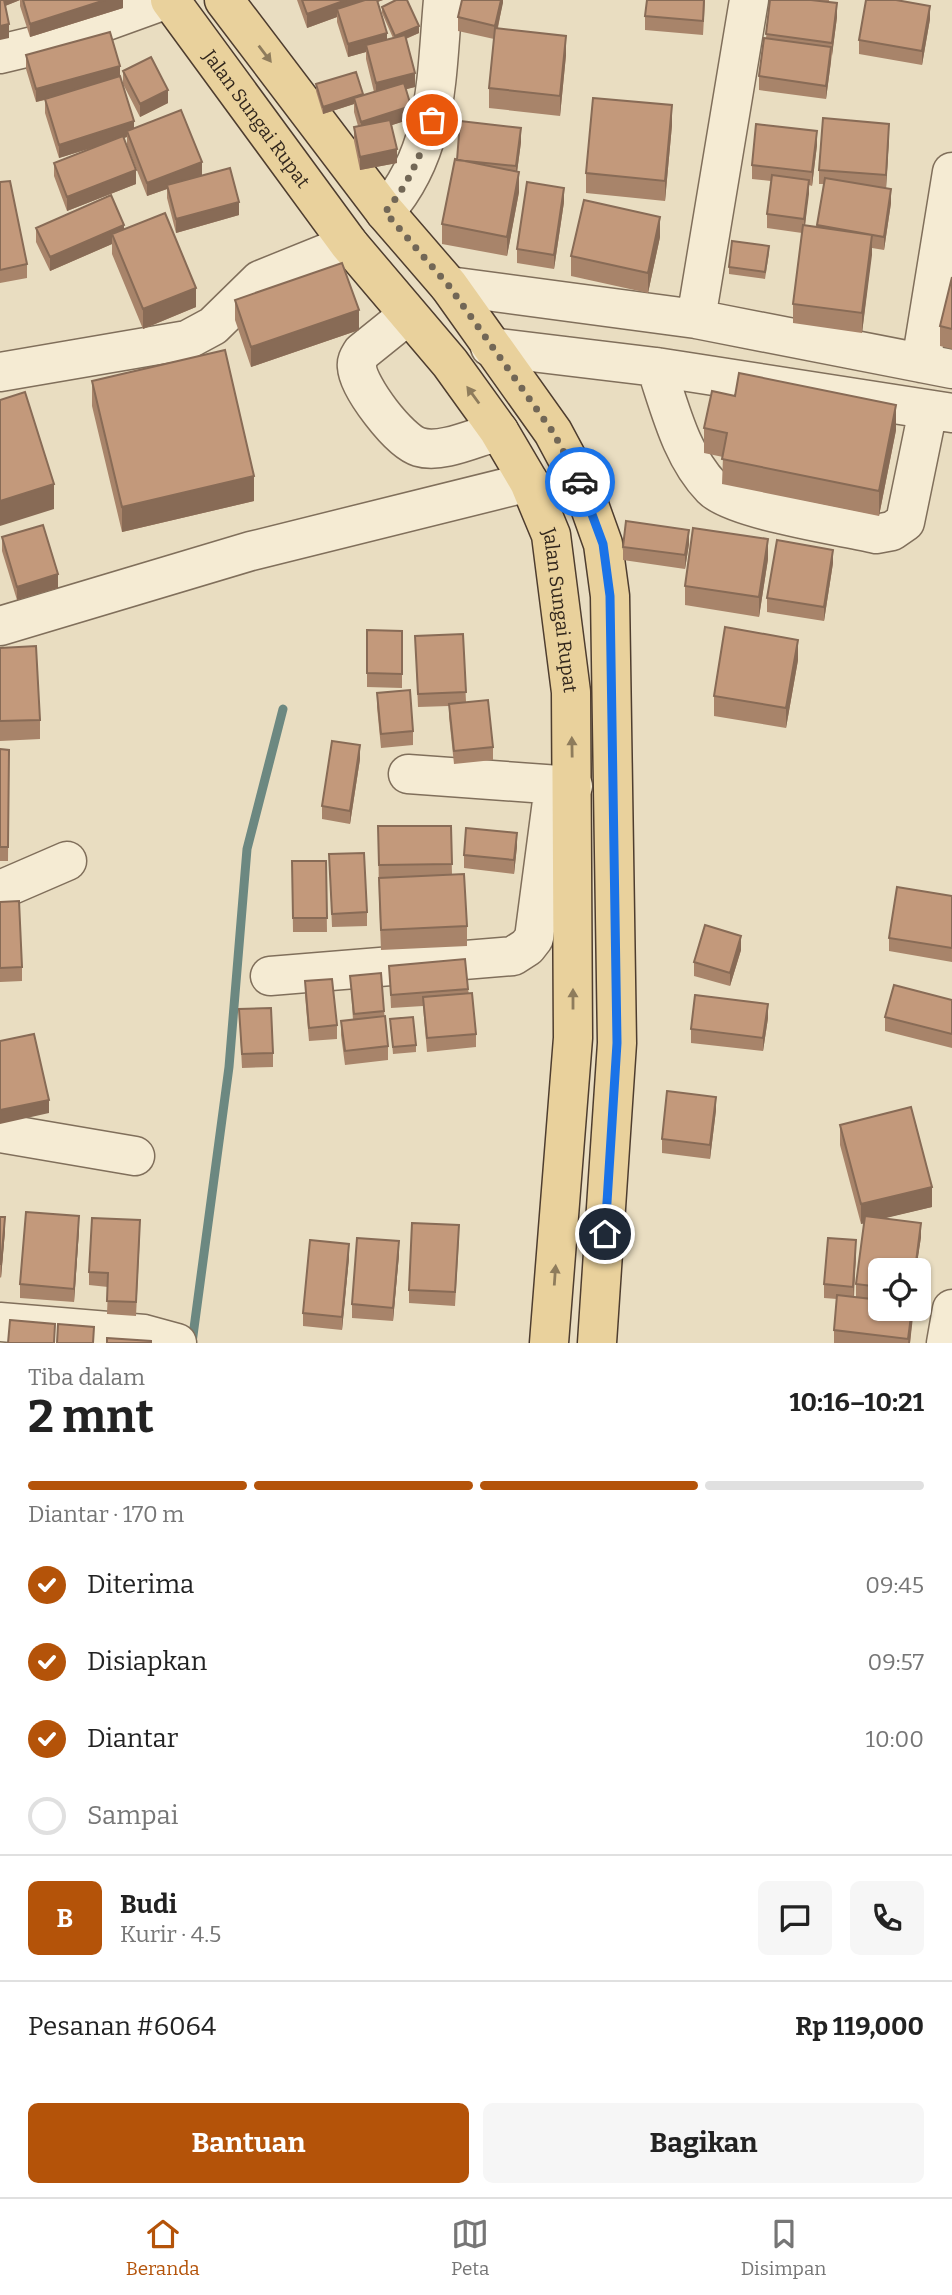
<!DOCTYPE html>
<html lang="id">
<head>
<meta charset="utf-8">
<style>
  :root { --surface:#fff; --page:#f6f6f6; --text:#222; --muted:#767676; --line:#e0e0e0; --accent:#b45309 }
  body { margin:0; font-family:Bitter,serif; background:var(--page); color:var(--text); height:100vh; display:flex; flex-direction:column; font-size:26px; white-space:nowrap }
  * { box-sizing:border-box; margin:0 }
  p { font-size:23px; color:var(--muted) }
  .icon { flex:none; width:38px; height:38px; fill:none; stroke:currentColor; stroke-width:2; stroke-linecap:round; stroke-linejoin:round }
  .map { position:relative; height:1343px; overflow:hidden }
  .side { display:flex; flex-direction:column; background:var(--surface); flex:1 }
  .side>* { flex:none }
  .fabs { position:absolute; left:868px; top:1258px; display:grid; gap:14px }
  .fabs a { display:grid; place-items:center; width:63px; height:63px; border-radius:10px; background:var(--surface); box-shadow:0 2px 5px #0004; font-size:35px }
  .pin { position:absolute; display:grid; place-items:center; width:60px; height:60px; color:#fff; margin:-30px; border:4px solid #fff; border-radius:50%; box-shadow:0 2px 7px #0007 }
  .courier { position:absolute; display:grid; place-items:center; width:70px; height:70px; margin:-35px; border:5px solid #1a73e8; border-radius:50%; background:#fff; color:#222; box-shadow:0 2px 9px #0007 }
  .headline em { font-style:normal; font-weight:700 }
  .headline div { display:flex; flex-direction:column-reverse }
  .headline { display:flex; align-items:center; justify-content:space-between; height:119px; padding:0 28px }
  h1 { font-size:46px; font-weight:700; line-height:52px }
  .bar { display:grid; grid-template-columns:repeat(4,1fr); gap:10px 7px; align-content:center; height:84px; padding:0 28px }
  .bar i { height:9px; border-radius:5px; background:var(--line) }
  .bar .selected { background:var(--accent) }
  .bar p { grid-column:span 4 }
  .line { display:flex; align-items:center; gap:18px; padding:0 28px; border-top:2px solid var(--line) }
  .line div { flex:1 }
  .round { display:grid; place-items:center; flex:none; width:74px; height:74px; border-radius:10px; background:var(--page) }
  ol { padding:0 28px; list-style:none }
  li { display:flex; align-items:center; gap:21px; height:77px }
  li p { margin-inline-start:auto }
  li .icon { padding:7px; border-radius:50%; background:var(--accent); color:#fff; stroke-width:4 }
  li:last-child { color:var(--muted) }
  li i { width:38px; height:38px; border:4px solid var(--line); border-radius:50% }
  .action { display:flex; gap:14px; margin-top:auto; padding:14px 28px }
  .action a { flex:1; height:80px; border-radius:10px; background:var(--accent); color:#fff; font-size:28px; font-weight:700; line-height:80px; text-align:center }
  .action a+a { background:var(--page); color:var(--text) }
  .tabs { display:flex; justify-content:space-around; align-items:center; height:98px; border-top:2px solid var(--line); background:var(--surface); font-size:19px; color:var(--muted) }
  .tabs a { display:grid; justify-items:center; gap:4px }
  .tabs .selected { color:var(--accent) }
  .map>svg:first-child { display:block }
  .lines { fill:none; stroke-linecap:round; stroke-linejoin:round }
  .stream { stroke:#6c8881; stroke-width:9 }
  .minor-casing { stroke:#806f5b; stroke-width:41 }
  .major-casing { stroke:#4e3d2f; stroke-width:41 }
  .minor { stroke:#f5ebd3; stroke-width:38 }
  .major { stroke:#e9d19c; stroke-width:38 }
  .wall { fill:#a8846a }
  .shaded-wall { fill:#886b56 }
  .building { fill:#c3997b; stroke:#886b56; stroke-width:2 }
  .oneway { fill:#8e7c5c }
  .done { stroke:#726756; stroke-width:7; stroke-dasharray:0 12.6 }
  .route { stroke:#1a73e8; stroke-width:9 }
  .labels { text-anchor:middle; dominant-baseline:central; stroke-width:5; stroke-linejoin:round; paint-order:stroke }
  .street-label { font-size:19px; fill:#32271d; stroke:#f1e8d0 }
</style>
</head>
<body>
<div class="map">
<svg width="952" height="1343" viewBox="0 0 952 1343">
  <rect width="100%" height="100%" fill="#e9ddc1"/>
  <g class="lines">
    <path class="stream" d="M192 1343 229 1067 247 849 283 709"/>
    <g class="minor-casing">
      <path id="minor" d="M0 54 46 43 165 0
        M385 212C439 150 436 78 443 0
        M449 286 696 319 952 369
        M408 315 362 352C359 357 356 361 357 367 358 387 399 441 419 447 442 454 476 437 499 431
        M696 319 749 0
        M490 347 656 367 952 413
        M921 363 952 172
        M656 367C670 408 681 456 712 488 733 510 842 526 876 534L892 531 905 522 928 410
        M0 372 187 340 213 326 260 280 349 244
        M0 626 251 551 529 482
        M408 774 573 786
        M0 890 67 861
        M270 976 513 956 527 947 534 938 554 786
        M0 1133 135 1156
        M0 1322 144 1334 177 1343
        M946 1343 952 1309"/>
    </g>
    <g class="major-casing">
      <g id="major">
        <path id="s1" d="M170 0 349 244 450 363 499 431 529 482 551 535 571 692 573 1038 549 1343"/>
        <path d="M224 0 385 212 449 286 553 432 583 488 603 544 610 596 617 1043 597 1343"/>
      </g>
    </g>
    <use href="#minor" class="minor"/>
    <use href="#major" class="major"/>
  </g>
  <path class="wall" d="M0 0H123V8L30 37 20 6V0L5 6 9 38Z
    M297 0H383L377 2 387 40 393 38 382 13V7L419 33 406 39 415 87 406 89 411 119 392 125 397 163 360 170 354 141V127L358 126 354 112V104L323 114 316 91V84L363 95 374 92 366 59V52L348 57 337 22V17L307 28Z
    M503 0 498 28 566 55 560 116 489 108V88L494 39 458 31V17Z
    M705 0 703 35 645 30V16Z
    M770 0H829V2L837 17 826 99 759 90V76L766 38Z
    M930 19 922 65 859 54V40Z
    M26 55 120 76 134 128 202 175 239 215 176 233 167 198V189L147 196 127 145V137L123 138 136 184 67 211 54 176V163L91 148 59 158 45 113V100L36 102 26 69Z
    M123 71 168 103 140 117 123 84Z
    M672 125 665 201 586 193V173Z
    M889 137 886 188 891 203 884 250 872 248 862 333 793 323V304L802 233 767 228V214L771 181 752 179V165L817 145 812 186 809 185 805 226 817 227 824 184H819V170Z
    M521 142 517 172 519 192 507 256 442 244V224L457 159Z
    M0 182 27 264V278L0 283Z
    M564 202 554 269 517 263V249Z
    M36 228 124 229 196 307 143 329 112 254V244L50 271 36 242Z
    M660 237 648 293 571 276V256Z
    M769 253 765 279 729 274V267Z
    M952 277V349L940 346V326Z
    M235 300 359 330 251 367 235 320Z
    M92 381 254 501 122 532 92 406Z
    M704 428 896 430 879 516 722 484 723 457 704 453Z
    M2 537 58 588 17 600 2 551Z
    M689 544 685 569 623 560V547Z
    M768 559 759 617 685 605V586Z
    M833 563 824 621 767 612V598Z
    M367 630 402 631V688L367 687Z
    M463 634 466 702 493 747V760L454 764 449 717V706L418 707 415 636Z
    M0 648 40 720V739L0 741Z
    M798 660 786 728 714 716V696Z
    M377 693 413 731V745L381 748 377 707Z
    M0 749 9 750 8 861H0Z
    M360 759 350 824 322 819V806Z
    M378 826H451L452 875 467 926V946L381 950 379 898Z
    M517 846 514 874 464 868V855Z
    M329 854 367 912V926L332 927Z
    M292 861H326L327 932H293Z
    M952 896V962L889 951V938Z
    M0 902 22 967V981L0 982Z
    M741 950 730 986 694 976V962Z
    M389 966 468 989 476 1034V1047L427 1052 423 1006 391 1008Z
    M350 976 384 1011 388 1046V1060L345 1065 341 1035V1021L353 1020Z
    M305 981 337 1025V1039L309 1041 305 995Z
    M952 1000V1048L885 1031V1017Z
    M239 1009 273 1053V1067L242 1068Z
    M768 1018 763 1051 691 1043V1029Z
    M390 1019 416 1045V1052L393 1054Z
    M716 1110 710 1159 662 1153V1139Z
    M840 1125 932 1207 884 1218 921 1237 916 1270H880V1309H913L910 1343H834V1330L837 1299 824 1298V1284L856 1254 854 1297H856V1284L864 1223 861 1224 840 1145Z
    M0 1217 5 1231 1 1278 0 1277Z
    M79 1230 74 1302 20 1298V1284Z
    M140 1234 136 1316 107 1314 108 1287 89 1285V1272Z
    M459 1239 455 1306 409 1303V1290Z
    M399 1255 393 1321 352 1318V1304Z
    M349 1258 342 1330 303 1326V1313Z"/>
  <path class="shaded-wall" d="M5 0H20L5 6Z
    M105 0H123V8L30 37V24Z
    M346 0H383L339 16 337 9V17L307 28V14Z
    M501 0H503V3L495 39V26Z
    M837 3V17L832 56V43Z
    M930 6V19L922 65V51Z
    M9 24V38L0 40V26Z
    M419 26V33L395 43V36Z
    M387 33V46L366 45V52L348 57V44Z
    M566 36V55L560 116V96Z
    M831 47V61L826 99V86Z
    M120 66V79L36 102V89Z
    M415 73V87L376 97V83Z
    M168 90V103L140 117V104Z
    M363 94V101L354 98V104L323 114V107Z
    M672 105V125L665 201V181Z
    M411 106V119L361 135V122Z
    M134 121V135L127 131V137L59 158V145Z
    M889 124V137L886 189V175Z
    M521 128V142L516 180V166Z
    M817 131V145L812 186V172Z
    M397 149V163L360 170V157Z
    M202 162V175L167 185V189L147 196V183Z
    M136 170V184L67 211V197Z
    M519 172V192L507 256V237Z
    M809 180V194L804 233V219Z
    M564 188V202L554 269V255Z
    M891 189V203L884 250V237Z
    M239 202V215L176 233V219Z
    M660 217V237L648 293V273Z
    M124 225V239L112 234V244L50 271V257Z
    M872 235V255L862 333V313Z
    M196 288V307L143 329V309Z
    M359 310V330L251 367V347Z
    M896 405V430L879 516V491Z
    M254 476V501L122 532V507Z
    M54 484V509L0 526V501Z
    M689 530V544L685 569V555Z
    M768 539V559L759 617V597Z
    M833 550V563L824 621V607Z
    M58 574V588L17 600V587Z
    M798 640V660L786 728V708Z
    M360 745V759L350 824V811Z
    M517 833V846L514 874V860Z
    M741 936V950L730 986V973Z
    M768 1004V1018L763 1051V1038Z
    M716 1097V1110L710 1159V1145Z
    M49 1100V1113L0 1124V1110Z
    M932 1187V1207L861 1224V1204Z
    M79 1216V1230L74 1302V1289Z
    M5 1217V1231L1 1278V1264Z
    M921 1223V1237L916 1270H915Z
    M856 1240V1254L853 1301V1287Z
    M399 1241V1255L393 1321V1308Z
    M349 1244V1258L342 1330V1317Z
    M912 1309 913 1317 910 1343H908Z"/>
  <path class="building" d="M0 0H4L9 24 0 26Z
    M23 0H105L30 24Z
    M302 0H346L307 14Z
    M365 0H377L387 33 348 44 337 9Z
    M396 0H407L419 26 395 36 382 7Z
    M462 0H501L495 26 458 17Z
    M647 0H704L703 21 645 16Z
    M770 0H811L837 3 832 43 766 34Z
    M866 0H896L930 6 922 51 859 40Z
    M495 28 566 36 560 96 489 88Z
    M110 32 120 66 36 89 26 55Z
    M405 35 415 73 376 83 366 45Z
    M764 38 831 47 826 86 759 76Z
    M151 57 168 90 140 104 123 71Z
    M356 72 363 94 323 107 316 84Z
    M120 76 134 121 59 145 45 99Z
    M404 83 411 106 361 122 354 98Z
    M593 98 672 105 665 181 586 173Z
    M181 110 202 162 147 183 127 131Z
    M823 118 889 124 886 175 819 170Z
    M390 120 397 149 360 157 354 127Z
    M460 121 521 128 516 166 457 160Z
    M756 124 817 131 812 172 752 165Z
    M123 136 136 170 67 197 54 163Z
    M455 159 519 172 507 237 442 224Z
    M230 168 239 202 176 219 167 185Z
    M772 175 809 180 804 219 767 214Z
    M825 178 891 189 884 237 817 225Z
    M10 181 27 264 0 270V182Z
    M527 182 564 188 554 255 517 249Z
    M111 195 124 225 50 257 36 228Z
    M584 200 660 217 648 273 571 256Z
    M165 213 196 288 143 309 112 234Z
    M803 225 872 235 862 313 793 304Z
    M732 241 769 246 765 272 729 267Z
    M342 263 359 310 251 347 235 300Z
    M952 277V329L940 326Z
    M225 350 254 476 122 507 92 381Z
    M739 373 896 405 879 491 722 459 727 433 704 428 712 391 735 396Z
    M25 392 54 484 0 501V400Z
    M626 521 689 530 685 555 623 547Z
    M43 525 58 574 17 587 2 537Z
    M693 528 768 539 759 597 685 586Z
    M777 540 833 550 824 607 767 598Z
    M725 627 798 640 786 708 714 696Z
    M367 630 402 631V674L367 673Z
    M463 634 466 692 418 694 415 636Z
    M36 646 40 720 0 721V648Z
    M410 690 413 731 381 734 377 693Z
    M488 700 493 747 454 751 449 704Z
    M332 741 360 745 350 811 322 806Z
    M0 749 9 750 8 847H0Z
    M378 826H451L452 864 379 865Z
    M466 828 517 833 514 860 464 855Z
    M364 853 367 912 332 914 329 854Z
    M292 861H326L327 918H293Z
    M464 874 467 926 381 930 379 878Z
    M897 887 952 896V948L889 938Z
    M19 901 22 967 0 968V902Z
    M705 925 741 936 730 973 694 962Z
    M465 959 468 989 391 995 389 966Z
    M381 973 384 1011 354 1014 350 976Z
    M332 979 337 1025 309 1028 305 981Z
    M894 985 952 1000V1034L885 1017Z
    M472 993 476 1034 427 1038 423 997Z
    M695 995 768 1004 763 1038 691 1029Z
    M271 1008 273 1053 242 1054 239 1009Z
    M385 1016 388 1046 345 1051 341 1021Z
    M413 1017 416 1045 393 1047 390 1019Z
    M34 1034 49 1100 0 1110V1041Z
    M667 1091 716 1097 710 1145 662 1139Z
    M911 1107 932 1187 861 1204 840 1125Z
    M26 1212 79 1216 74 1289 20 1284Z
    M865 1216 921 1223 915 1270H880V1287L856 1284Z
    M0 1217H5L1 1264H0Z
    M92 1218 140 1220 136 1302 107 1301 108 1273 89 1272Z
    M412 1223 459 1225 455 1292 409 1290Z
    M357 1238 399 1241 393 1308 352 1304Z
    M828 1238 856 1240 853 1287 824 1284Z
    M310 1240 349 1244 342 1317 303 1313Z
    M837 1295 880 1300V1309H912L908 1339 834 1330Z
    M10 1320 55 1324 54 1343H8Z
    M58 1324 94 1327 93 1343H57Z
    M107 1338 151 1341V1343H107Z"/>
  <defs><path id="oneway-solid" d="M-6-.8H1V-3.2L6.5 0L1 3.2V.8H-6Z" transform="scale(1.75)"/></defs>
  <g class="oneway">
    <use href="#oneway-solid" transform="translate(265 54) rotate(53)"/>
    <use href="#oneway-solid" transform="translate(473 395) rotate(-126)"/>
    <use href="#oneway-solid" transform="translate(572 747) rotate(-91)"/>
    <use href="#oneway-solid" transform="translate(573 999) rotate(-90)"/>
    <use href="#oneway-solid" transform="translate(555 1275) rotate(-86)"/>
  </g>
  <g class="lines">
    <path class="done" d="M432 120C421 155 409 184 385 212L449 286 553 432 580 482"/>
    <path class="route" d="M580 482 603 544 610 596 617 1043 605 1234"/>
  </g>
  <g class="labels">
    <g class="street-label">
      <text stroke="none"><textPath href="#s1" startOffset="147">Jalan Sungai Rupat</textPath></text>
      <text stroke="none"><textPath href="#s1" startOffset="735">Jalan Sungai Rupat</textPath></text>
    </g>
  </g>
</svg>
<div class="fabs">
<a><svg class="icon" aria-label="locate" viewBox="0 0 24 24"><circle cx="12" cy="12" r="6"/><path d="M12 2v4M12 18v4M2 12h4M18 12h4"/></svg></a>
</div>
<div class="pin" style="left:432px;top:120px;background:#ea580c"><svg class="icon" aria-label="bag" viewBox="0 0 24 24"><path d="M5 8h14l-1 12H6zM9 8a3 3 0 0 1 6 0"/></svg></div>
<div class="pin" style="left:605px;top:1234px;background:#1f2937"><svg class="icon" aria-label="home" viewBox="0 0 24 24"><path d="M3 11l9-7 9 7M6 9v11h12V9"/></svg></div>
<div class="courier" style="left:580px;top:482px"><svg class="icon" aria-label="car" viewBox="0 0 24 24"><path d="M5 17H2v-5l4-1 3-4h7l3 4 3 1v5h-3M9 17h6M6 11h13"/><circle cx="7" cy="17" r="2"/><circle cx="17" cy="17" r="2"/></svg></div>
</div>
<section class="side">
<div class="headline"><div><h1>2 mnt</h1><p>Tiba dalam</p></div><em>10:16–10:21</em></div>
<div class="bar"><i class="selected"></i><i class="selected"></i><i class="selected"></i><i></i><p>Diantar · 170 m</p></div>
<ol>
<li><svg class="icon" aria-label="check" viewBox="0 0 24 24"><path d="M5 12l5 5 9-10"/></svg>Diterima<p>09:45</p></li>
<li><svg class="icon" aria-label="check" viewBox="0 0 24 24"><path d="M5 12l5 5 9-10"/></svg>Disiapkan<p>09:57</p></li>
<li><svg class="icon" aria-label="check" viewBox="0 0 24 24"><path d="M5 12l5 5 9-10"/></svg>Diantar<p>10:00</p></li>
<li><i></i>Sampai</li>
</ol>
<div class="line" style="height:126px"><b class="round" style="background:var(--accent);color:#fff">B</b><div><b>Budi</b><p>Kurir · 4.5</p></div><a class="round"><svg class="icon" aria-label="chat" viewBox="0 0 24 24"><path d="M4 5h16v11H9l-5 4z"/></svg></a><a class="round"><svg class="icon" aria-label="phone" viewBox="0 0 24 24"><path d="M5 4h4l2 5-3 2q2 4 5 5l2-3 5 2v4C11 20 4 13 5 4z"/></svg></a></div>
<div class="line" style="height:91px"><div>Pesanan #6064</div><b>Rp 119,000</b></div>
<div class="action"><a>Bantuan</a><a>Bagikan</a></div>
</section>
<nav class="tabs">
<a class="selected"><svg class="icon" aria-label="home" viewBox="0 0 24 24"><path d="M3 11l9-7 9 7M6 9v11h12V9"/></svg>Beranda</a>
<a><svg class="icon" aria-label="map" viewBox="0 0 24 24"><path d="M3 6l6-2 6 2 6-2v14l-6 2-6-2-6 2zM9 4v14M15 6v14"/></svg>Peta</a>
<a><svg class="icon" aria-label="saved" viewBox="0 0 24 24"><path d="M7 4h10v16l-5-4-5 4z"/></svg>Disimpan</a>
</nav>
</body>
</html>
